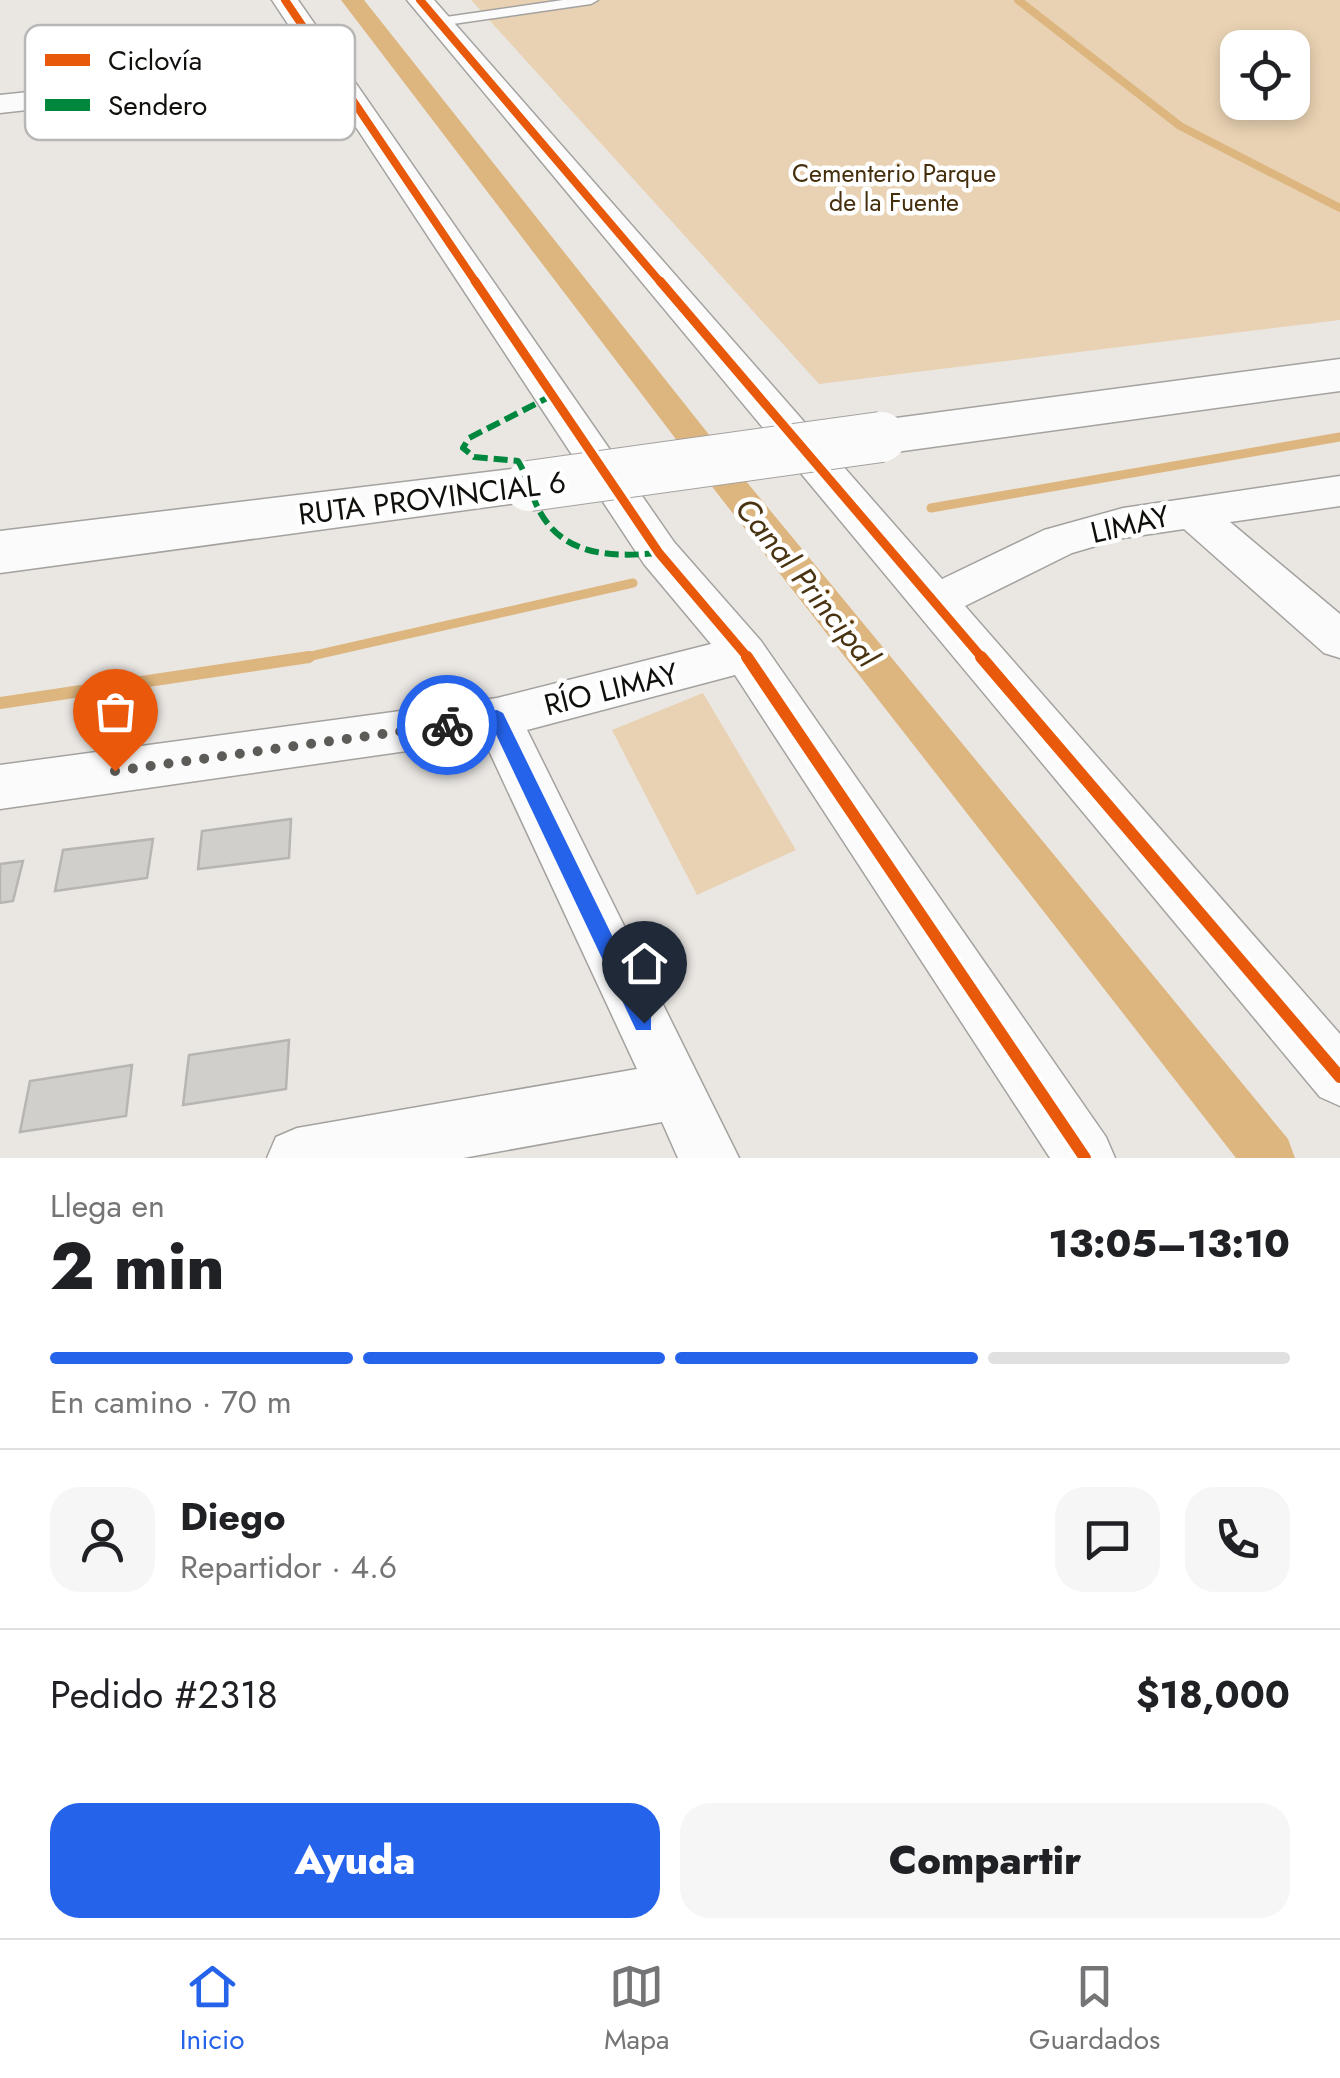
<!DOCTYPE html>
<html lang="es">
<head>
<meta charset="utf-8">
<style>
  :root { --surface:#fff; --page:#f6f6f6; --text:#202124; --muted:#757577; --line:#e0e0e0; --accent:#2563eb }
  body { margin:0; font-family:Jost,sans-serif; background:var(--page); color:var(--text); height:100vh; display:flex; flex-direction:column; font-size:38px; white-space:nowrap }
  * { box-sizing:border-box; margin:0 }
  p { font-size:32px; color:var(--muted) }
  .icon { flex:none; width:55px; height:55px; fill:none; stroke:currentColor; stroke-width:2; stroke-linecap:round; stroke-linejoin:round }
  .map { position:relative; height:1158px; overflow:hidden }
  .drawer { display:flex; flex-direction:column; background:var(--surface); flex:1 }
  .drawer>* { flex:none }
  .controls { position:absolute; left:1220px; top:30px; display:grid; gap:20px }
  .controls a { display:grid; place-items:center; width:90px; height:90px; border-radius:20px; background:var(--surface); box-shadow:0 5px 15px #0003; font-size:50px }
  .pin { position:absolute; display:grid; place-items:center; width:85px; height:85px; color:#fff; margin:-102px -42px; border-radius:50% 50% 50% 0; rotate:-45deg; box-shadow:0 0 10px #0007 }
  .pin .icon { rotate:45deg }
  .courier { position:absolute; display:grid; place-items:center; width:100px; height:100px; margin:-50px; border:8px solid #2563eb; border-radius:50%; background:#fff; color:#222; box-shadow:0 2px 12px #0007 }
  .summary em { font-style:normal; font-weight:800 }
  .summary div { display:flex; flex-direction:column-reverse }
  .summary { display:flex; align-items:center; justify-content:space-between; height:170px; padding:0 50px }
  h1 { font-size:65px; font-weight:800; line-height:75px }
  .bar { display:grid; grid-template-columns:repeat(4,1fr); gap:15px 10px; align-content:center; height:120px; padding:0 50px }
  .bar i { height:12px; border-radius:8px; background:var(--line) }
  .bar .current { background:var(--accent) }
  .bar p { grid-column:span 4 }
  .line { display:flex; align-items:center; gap:25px; padding:0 50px; border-top:2px solid var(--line) }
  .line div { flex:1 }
  .round { display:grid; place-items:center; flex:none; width:105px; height:105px; border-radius:30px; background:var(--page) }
  .action { display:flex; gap:20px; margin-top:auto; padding:20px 50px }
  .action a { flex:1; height:115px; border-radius:30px; background:var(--accent); color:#fff; font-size:40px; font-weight:800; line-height:115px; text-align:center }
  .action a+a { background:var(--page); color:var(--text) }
  .menu { display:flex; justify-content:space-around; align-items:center; height:140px; border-top:2px solid var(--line); background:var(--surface); font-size:28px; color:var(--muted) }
  .menu a { display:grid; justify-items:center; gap:5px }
  .menu .current { color:var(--accent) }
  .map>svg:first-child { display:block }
  .green { fill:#e9d2b3; fill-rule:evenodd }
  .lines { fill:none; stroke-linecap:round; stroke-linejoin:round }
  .stream-far2 { stroke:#ddb57e; stroke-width:8 }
  .stream-far1 { stroke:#ddb57e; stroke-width:9 }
  .stream { stroke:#ddb57e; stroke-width:12 }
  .canal { fill:#ddb57e; fill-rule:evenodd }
  .building { fill:#d1cfcc; stroke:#b7b5b2; stroke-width:2.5 }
  .lane-casing { stroke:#a4a29f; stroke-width:3 }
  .street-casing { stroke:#a4a29f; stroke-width:3 }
  .primary-casing { stroke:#a4a29f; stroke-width:3 }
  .lane { fill:#fcfbfb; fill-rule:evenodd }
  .street { fill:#fcfbfb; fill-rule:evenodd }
  .primary { fill:#fcfbfb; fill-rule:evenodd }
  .primary-bridge-casing { stroke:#a4a29f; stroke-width:52; stroke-linecap:butt }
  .primary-bridge { stroke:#fcfbfb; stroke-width:50 }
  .quiet { stroke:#00873e; stroke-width:6; stroke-dasharray:14 6; stroke-linecap:butt }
  .cycleway-far2-casing { stroke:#fff; stroke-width:11 }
  .cycleway-far1-casing { stroke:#fff; stroke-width:15 }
  .cycleway-casing { stroke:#fff; stroke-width:19 }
  .cycleway-far2 { stroke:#e8590c; stroke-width:8 }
  .cycleway-far1 { stroke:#e8590c; stroke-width:9 }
  .cycleway { stroke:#e8590c; stroke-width:12 }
  .route { fill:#2563eb }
  .done { stroke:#5d5b57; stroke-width:10; stroke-dasharray:0 18 }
  .labels { text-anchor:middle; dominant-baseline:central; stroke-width:9; stroke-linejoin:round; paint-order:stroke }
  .far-park-label { font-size:25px; fill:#442e0c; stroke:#fff }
  .street-label { font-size:30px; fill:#110f0c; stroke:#fff }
  .water-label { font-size:32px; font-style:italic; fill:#493311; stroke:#fff }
  .key { fill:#fff; stroke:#b8b7b6; stroke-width:2.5 }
  .key-label { font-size:28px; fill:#110f0c }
</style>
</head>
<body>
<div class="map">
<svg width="1340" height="1158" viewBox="0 0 1340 1158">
  <rect width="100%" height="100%" fill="#eae7e3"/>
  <path class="green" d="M471 0H1340V320L819 384ZM1238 48H1292V102H1238Z
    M703 693 796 850 697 895 612 730Z"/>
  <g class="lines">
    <path class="stream-far2" d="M1018 0 1180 126 1340 208"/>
    <path class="stream-far1" d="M931 508 1340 437
      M298 659 633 583"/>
    <path class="stream" d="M0 703 309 657"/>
    <path class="canal" d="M341 0H364L741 475 1288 1139 1295 1158H1236L717 493Z"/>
  </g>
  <path class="building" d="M291 819 289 858 198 869 202 831Z
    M153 839 147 878 55 891 63 850Z
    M23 861 13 901 0 903V864Z
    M289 1040 286 1089 183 1105 189 1055Z
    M132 1065 126 1116 20 1132 30 1081Z"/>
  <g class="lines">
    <g class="lane-casing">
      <path id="lane" d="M563 0H598L591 4 439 26 432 22 439 18Z"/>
    </g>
    <g class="street-casing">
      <path id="street" d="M272 0H298L674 542 761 641 1106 1137 1115 1158H1050L735 675 527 730 739 1158H678L662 1122 463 1158H267L276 1137 297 1128 637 1069 484 740 0 809V765L497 698 711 644 644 564 323 77 0 113V95L313 62Z
        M407 0H434L942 579 1044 530 1123 508 1340 476V506L1230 522 1340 614V658L1324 653 1184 529 1123 538 1072 553 965 606 1340 1034V1106L1320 1097Z"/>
    </g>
    <g class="primary-casing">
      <path id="primary" d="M1340 359V391L881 454 863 449 856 437 863 425 881 420Z
        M529 467 547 473 555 486 547 499 0 573V531Z"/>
    </g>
    <use href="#lane" class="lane"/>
    <use href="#street" class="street"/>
    <use href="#primary" class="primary"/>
    <g class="primary-bridge-casing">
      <path id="primary-bridge" d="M529 486 881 437"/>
    </g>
    <use href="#primary-bridge" class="primary-bridge"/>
    <path class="quiet" d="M553 395 469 438 463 448 474 457 518 461C528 477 531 496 540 512 565 557 613 557 659 553"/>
    <g class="cycleway-far2-casing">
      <path id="cycleway-far2" d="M285 0 477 284
        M420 0 662 284"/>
    </g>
    <g class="cycleway-far1-casing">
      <path id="cycleway-far1" d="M475 281 659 553 749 659
        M660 281 983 659"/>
    </g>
    <g class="cycleway-casing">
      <path id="cycleway" d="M747 657 1085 1158
        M981 657 1340 1077"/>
    </g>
    <use href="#cycleway-far2" class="cycleway-far2"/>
    <use href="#cycleway-far1" class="cycleway-far1"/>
    <use href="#cycleway" class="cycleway"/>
  </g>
  <path class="route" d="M497 710 503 713 651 1015V1030H636L492 726 447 733 438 725 447 717Z"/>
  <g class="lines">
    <path class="done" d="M115 771 447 725"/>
  </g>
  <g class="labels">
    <g class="far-park-label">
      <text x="894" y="173">Cementerio Parque<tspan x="894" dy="29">de la Fuente</tspan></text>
    </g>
    <g class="street-label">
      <text transform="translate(432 498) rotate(-7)">RUTA PROVINCIAL 6</text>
      <text transform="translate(1130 524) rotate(-13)">LIMAY</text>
      <text transform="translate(611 689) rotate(-14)">RÍO LIMAY</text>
    </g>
    <g class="water-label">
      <text transform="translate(807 582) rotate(51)">Canal Principal</text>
    </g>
  </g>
  <rect x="25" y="25" width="330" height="115" rx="15" class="key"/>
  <rect x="45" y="54" width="45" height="12" fill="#e8590c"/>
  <rect x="45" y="99" width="45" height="12" fill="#00873e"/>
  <g class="key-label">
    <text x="108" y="70">Ciclovía</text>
    <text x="108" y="115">Sendero</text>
  </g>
</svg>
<div class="controls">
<a><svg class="icon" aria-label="locate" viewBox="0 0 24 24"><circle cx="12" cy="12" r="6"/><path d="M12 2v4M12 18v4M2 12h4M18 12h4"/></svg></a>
</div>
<div class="pin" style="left:115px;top:771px;background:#ea580c"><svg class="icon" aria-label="bag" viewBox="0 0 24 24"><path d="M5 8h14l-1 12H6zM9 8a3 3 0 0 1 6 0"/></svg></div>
<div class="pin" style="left:644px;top:1023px;background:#1f2937"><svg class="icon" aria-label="home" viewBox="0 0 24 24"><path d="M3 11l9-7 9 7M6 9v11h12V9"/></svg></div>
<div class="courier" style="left:447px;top:725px"><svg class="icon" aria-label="bike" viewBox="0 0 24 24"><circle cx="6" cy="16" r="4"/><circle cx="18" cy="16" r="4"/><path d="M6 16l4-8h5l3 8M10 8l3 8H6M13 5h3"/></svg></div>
</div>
<section class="drawer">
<div class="summary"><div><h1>2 min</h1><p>Llega en</p></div><em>13:05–13:10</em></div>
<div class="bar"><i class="current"></i><i class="current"></i><i class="current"></i><i></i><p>En camino · 70 m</p></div>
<div class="line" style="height:180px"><a class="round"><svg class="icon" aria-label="person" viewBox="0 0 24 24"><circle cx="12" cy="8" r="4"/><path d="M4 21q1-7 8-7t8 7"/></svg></a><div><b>Diego</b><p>Repartidor · 4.6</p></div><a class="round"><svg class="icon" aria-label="chat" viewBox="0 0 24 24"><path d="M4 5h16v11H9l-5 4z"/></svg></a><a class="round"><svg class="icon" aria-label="phone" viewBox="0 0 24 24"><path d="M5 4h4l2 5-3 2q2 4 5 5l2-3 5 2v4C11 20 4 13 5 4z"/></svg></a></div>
<div class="line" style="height:130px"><div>Pedido #2318</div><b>$18,000</b></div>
<div class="action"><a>Ayuda</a><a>Compartir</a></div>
</section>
<nav class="menu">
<a class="current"><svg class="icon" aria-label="home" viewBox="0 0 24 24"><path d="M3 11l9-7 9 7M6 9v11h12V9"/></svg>Inicio</a>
<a><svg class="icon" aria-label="map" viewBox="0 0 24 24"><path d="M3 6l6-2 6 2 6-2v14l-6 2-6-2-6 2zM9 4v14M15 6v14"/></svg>Mapa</a>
<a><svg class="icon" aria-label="saved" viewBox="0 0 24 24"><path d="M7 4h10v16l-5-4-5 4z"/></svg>Guardados</a>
</nav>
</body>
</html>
